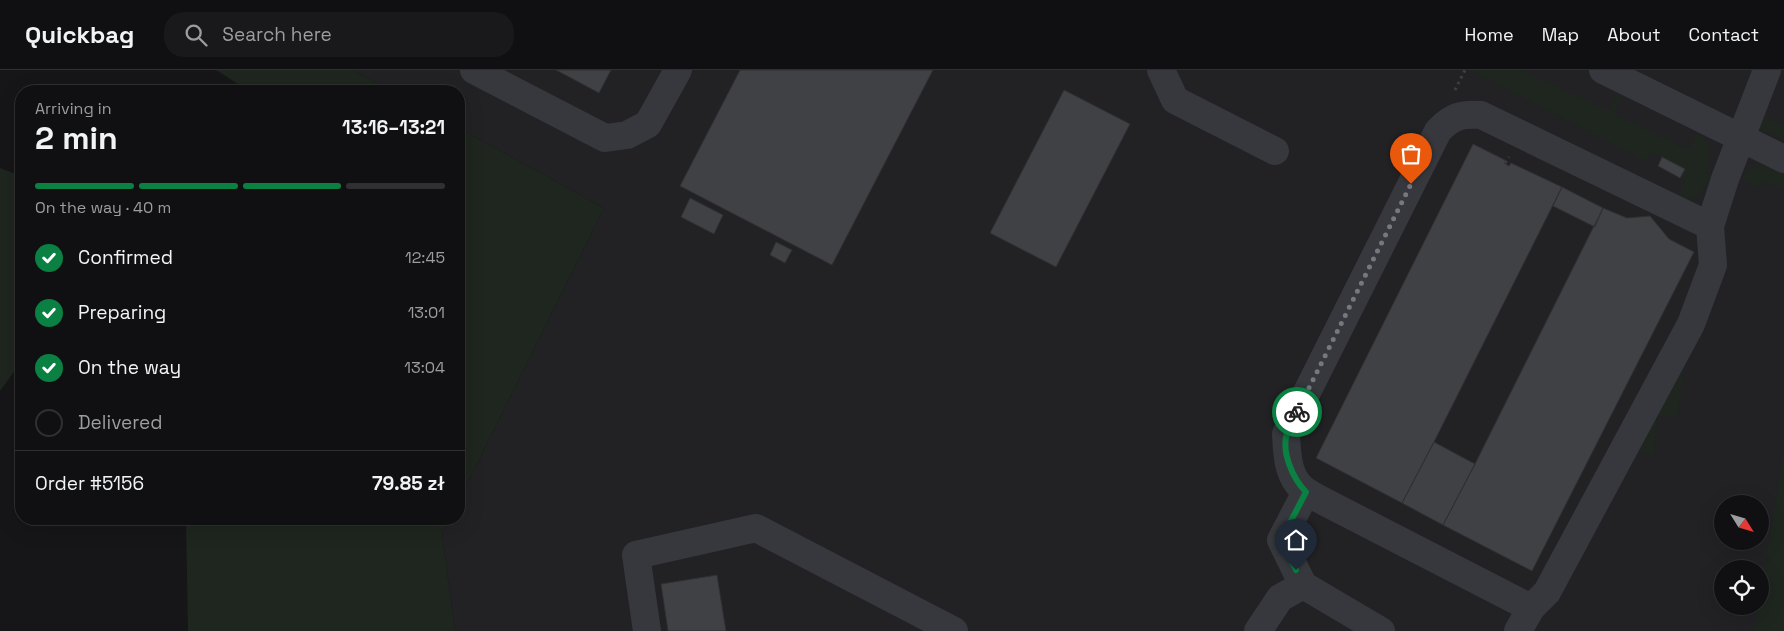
<!DOCTYPE html>
<html lang="en">
<head>
<meta charset="utf-8">
<style>
  :root { --surface:#101012; --page:#19191b; --text:#f1f3f6; --muted:#9c9d9f; --line:#303032; --accent:#0b8043 }
  body { margin:0; font-family:"Space Grotesk",sans-serif; background:var(--page); color:var(--text); height:100vh; display:flex; flex-direction:column; font-size:19px; white-space:nowrap }
  * { box-sizing:border-box; margin:0 }
  p { font-size:16px; color:var(--muted) }
  .icon { flex:none; width:28px; height:28px; fill:none; stroke:currentColor; stroke-width:2; stroke-linecap:round; stroke-linejoin:round }
  .map { position:relative; flex:1; overflow:hidden }
  .drawer { position:absolute; left:15px; top:15px; width:450px; height:440px; display:flex; flex-direction:column; background:var(--surface); border-radius:20px; box-shadow:0 5px 20px #0002,0 0 0 1px var(--line) }
  .drawer>* { flex:none }
  .needle { width:32px; rotate:127deg }
  .fabs { position:absolute; left:1714px; top:425px; display:grid; gap:10px }
  .fabs a { display:grid; place-items:center; width:55px; height:55px; border-radius:50%; background:var(--surface); box-shadow:0 5px 20px #0002,0 0 0 1px var(--line); font-size:25px }
  .pin { position:absolute; display:grid; place-items:center; width:42px; height:42px; color:#fff; margin:-51px -21px; border-radius:50% 50% 50% 0; rotate:-45deg; box-shadow:0 0 5px #0007 }
  .pin .icon { rotate:45deg }
  .courier { position:absolute; display:grid; place-items:center; width:50px; height:50px; margin:-25px; border:4px solid #0b8043; border-radius:50%; background:#fff; color:#222; box-shadow:0 1px 6px #0007 }
  .headline em { font-style:normal; font-weight:600 }
  .headline div { display:flex; flex-direction:column-reverse }
  .headline { display:flex; align-items:center; justify-content:space-between; height:85px; padding:0 20px }
  h1 { font-size:32px; font-weight:600; line-height:38px }
  .bar { display:grid; grid-template-columns:repeat(4,1fr); gap:8px 5px; align-content:center; height:60px; padding:0 20px }
  .bar i { height:6px; border-radius:4px; background:var(--line) }
  .bar .on { background:var(--accent) }
  .bar p { grid-column:span 4 }
  .line { display:flex; align-items:center; gap:12px; padding:0 20px; border-top:1px solid var(--line) }
  .line div { flex:1 }
  ol { padding:0 20px; list-style:none }
  li { display:flex; align-items:center; gap:15px; height:55px }
  li p { margin-inline-start:auto }
  li .icon { padding:5px; border-radius:50%; background:var(--accent); color:#fff; stroke-width:4 }
  li:last-child { color:var(--muted) }
  li i { width:28px; height:28px; border:2px solid var(--line); border-radius:50% }
  header { display:flex; align-items:center; gap:30px; box-sizing:border-box; height:70px; padding:0 25px; background:var(--surface); border-bottom:1px solid var(--line) }
  header strong { font-size:24px }
  nav { display:flex; gap:28px; margin-inline-start:auto; font-size:18px }
  .search { width:350px; height:45px; background:var(--page); display:flex; align-items:center; gap:12px; box-sizing:border-box; padding:0 18px; border-radius:20px; color:var(--muted); font-size:19px }
  .map>svg:first-child { display:block }
  .built { fill:#222225; fill-rule:evenodd }
  .green { fill:#1e261f }
  .building { fill:#404145; stroke:#303034 }
  .lines { fill:none; stroke-linecap:round; stroke-linejoin:round }
  .path { stroke:#3d3f44; stroke-width:3; stroke-dasharray:2.5 4; stroke-linecap:butt }
  .minor { stroke:#37383d; stroke-width:28 }
  .done { stroke:#757880; stroke-width:5; stroke-dasharray:0 9 }
  .route { stroke:#0b8043; stroke-width:6 }
</style>
</head>
<body>
<header>
<strong>Quickbag</strong>
<div class="search"><svg class="icon" aria-label="search" viewBox="0 0 24 24"><circle cx="10" cy="10" r="6"/><path d="M15 15l6 6"/></svg>Search here</div>
<nav><a>Home</a><a>Map</a><a>About</a><a>Contact</a></nav>
</header>
<div class="map">
<svg width="1784" height="561" viewBox="0 0 1784 561">
  <rect width="100%" height="100%" fill="#161618"/>
  <path class="built" d="M353 0H1784V561H455L442 464 449 449H459V430L604 138 459 58V21H392ZM1722 434H1760V471H1722ZM1722 499H1760V536H1722Z"/>
  <path class="green" d="M216 0H353L392 21H249Z
    M1470 0H1522L1609 41 1618 22 1623 24 1614 44 1688 80 1697 63C1714 72 1711 87 1706 103L1711 106C1704 118 1694 137 1677 126L1685 110 1680 108 1685 99 1651 82 1646 91Z
    M1758 44 1784 57V70L1758 58Z
    M459 58 604 138 459 430Z
    M1772 95 1784 101V119L1763 111 1761 119 1742 110C1747 96 1759 96 1772 95Z
    M0 98 21 106V292L0 321Z
    M1678 302 1683 306 1678 345 1657 347 1654 384 1652 386 1637 379Z
    M1784 378V561H1754L1758 536H1760V523Z
    M186 449H449L442 464 455 561H188Z"/>
  <path class="building" d="M556 0H611L599 23Z
    M740 0H933L832 195 680 116Z
    M1064 20 1130 54 1056 197 990 163Z
    M1473 74 1505 90 1504 93 1509 96 1511 93 1562 117 1434 372 1402 433 1316 388Z
    M1662 87 1685 99 1680 108 1658 96Z
    M1562 117 1603 138 1595 157 1553 136Z
    M690 128 723 145 714 164 681 147Z
    M1603 138 1627 148 1650 146 1669 169 1694 182 1532 501 1443 455 1475 394Z
    M776 172 792 180 785 193 770 185Z
    M1434 372 1475 394 1443 455 1402 433Z
    M717 505 726 561H668L661 514Z"/>
  <g class="lines">
    <path class="path" d="M1455 20 1465 0
      M1505 93 1509 87"/>
    <path class="minor" d="M474 0 605 68 627 65 648 54 678 0
      M1161 0 1175 30 1275 81
      M1603 0 1784 89
      M1710 156 1481 45C1461 44 1452 46 1438 61L1286 364C1287 381 1287 400 1298 414 1305 423 1316 427 1325 432L1531 538 1547 522 1691 254 1713 195 1710 156 1725 109 1767 0
      M1303 515 1281 470 1306 422
      M647 561 636 485 756 458 954 561
      M1258 561 1280 528 1303 515 1381 561
      M1518 561 1531 538"/>
  </g>
  <g class="lines">
    <path class="done" d="M1297 342 1411 114"/>
    <path class="route" d="M1296 500 1281 470 1306 422C1293 409 1281 382 1287 363 1289 356 1294 348 1297 342"/>
  </g>
</svg>
<div class="fabs">
<a><svg class="needle" viewBox="-14 -14 28 28"><path d="M0-13l5 13h-10z" fill="#e53935"/><path d="M0 13l5-13h-10z" fill="#9c9d9f"/></svg></a>
<a><svg class="icon" aria-label="locate" viewBox="0 0 24 24"><circle cx="12" cy="12" r="6"/><path d="M12 2v4M12 18v4M2 12h4M18 12h4"/></svg></a>
</div>
<div class="pin" style="left:1411px;top:114px;background:#ea580c"><svg class="icon" aria-label="bag" viewBox="0 0 24 24"><path d="M5 8h14l-1 12H6zM9 8a3 3 0 0 1 6 0"/></svg></div>
<div class="pin" style="left:1296px;top:500px;background:#1f2937"><svg class="icon" aria-label="home" viewBox="0 0 24 24"><path d="M3 11l9-7 9 7M6 9v11h12V9"/></svg></div>
<div class="courier" style="left:1297px;top:342px"><svg class="icon" aria-label="bike" viewBox="0 0 24 24"><circle cx="6" cy="16" r="4"/><circle cx="18" cy="16" r="4"/><path d="M6 16l4-8h5l3 8M10 8l3 8H6M13 5h3"/></svg></div>
<section class="drawer">
<div class="headline"><div><h1>2 min</h1><p>Arriving in</p></div><em>13:16–13:21</em></div>
<div class="bar"><i class="on"></i><i class="on"></i><i class="on"></i><i></i><p>On the way · 40 m</p></div>
<ol>
<li><svg class="icon" aria-label="check" viewBox="0 0 24 24"><path d="M5 12l5 5 9-10"/></svg>Confirmed<p>12:45</p></li>
<li><svg class="icon" aria-label="check" viewBox="0 0 24 24"><path d="M5 12l5 5 9-10"/></svg>Preparing<p>13:01</p></li>
<li><svg class="icon" aria-label="check" viewBox="0 0 24 24"><path d="M5 12l5 5 9-10"/></svg>On the way<p>13:04</p></li>
<li><i></i>Delivered</li>
</ol>
<div class="line" style="height:65px"><div>Order #5156</div><b>79.85 zł</b></div>
</section>
</div>
</body>
</html>
